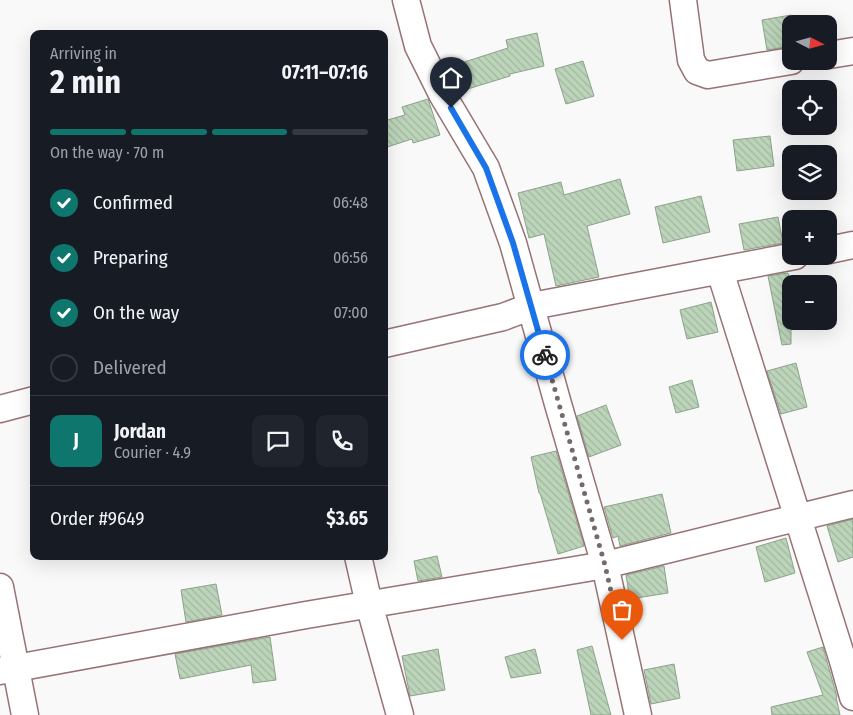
<!DOCTYPE html>
<html lang="en">
<head>
<meta charset="utf-8">
<style>
  :root { --surface:#171b24; --page:#20242c; --text:#f1f3f6; --muted:#9ea1a6; --line:#363941; --accent:#0f766e }
  body { margin:0; font-family:"Fira Sans Condensed",sans-serif; background:var(--page); color:var(--text); height:100vh; display:flex; flex-direction:column; font-size:19px; white-space:nowrap }
  * { box-sizing:border-box; margin:0 }
  p { font-size:16px; color:var(--muted) }
  .icon { flex:none; width:28px; height:28px; fill:none; stroke:currentColor; stroke-width:2; stroke-linecap:round; stroke-linejoin:round }
  .map { position:relative; flex:1; overflow:hidden }
  .side { position:absolute; left:30px; top:30px; width:358px; height:530px; display:flex; flex-direction:column; background:var(--surface); border-radius:10px; box-shadow:0 5px 20px #0002 }
  .side>* { flex:none }
  .needle { width:32px; rotate:96deg }
  .fabs { position:absolute; left:782px; top:15px; display:grid; gap:10px }
  .fabs a { display:grid; place-items:center; width:55px; height:55px; border-radius:10px; background:var(--surface); box-shadow:0 5px 20px #0002; font-size:25px }
  .pin { position:absolute; display:grid; place-items:center; width:42px; height:42px; color:#fff; margin:-51px -21px; border-radius:50% 50% 50% 0; rotate:-45deg; box-shadow:0 0 5px #0007 }
  .pin .icon { rotate:45deg }
  .courier { position:absolute; display:grid; place-items:center; width:50px; height:50px; margin:-25px; border:4px solid #1a73e8; border-radius:50%; background:#fff; color:#222; box-shadow:0 1px 6px #0007 }
  .headline em { font-style:normal; font-weight:700 }
  .headline div { display:flex; flex-direction:column-reverse }
  .headline { display:flex; align-items:center; justify-content:space-between; height:85px; padding:0 20px }
  h1 { font-size:32px; font-weight:700; line-height:38px }
  .bar { display:grid; grid-template-columns:repeat(4,1fr); gap:8px 5px; align-content:center; height:60px; padding:0 20px }
  .bar i { height:6px; border-radius:4px; background:var(--line) }
  .bar .selected { background:var(--accent) }
  .bar p { grid-column:span 4 }
  .line { display:flex; align-items:center; gap:12px; padding:0 20px; border-top:1px solid var(--line) }
  .line div { flex:1 }
  .round { display:grid; place-items:center; flex:none; width:52px; height:52px; border-radius:10px; background:var(--page) }
  ol { padding:0 20px; list-style:none }
  li { display:flex; align-items:center; gap:15px; height:55px }
  li p { margin-inline-start:auto }
  li .icon { padding:5px; border-radius:50%; background:var(--accent); color:#fff; stroke-width:4 }
  li:last-child { color:var(--muted) }
  li i { width:28px; height:28px; border:2px solid var(--line); border-radius:50% }
  .map>svg:first-child { display:block }
  .building { fill:url(#building-back-hatch); stroke:#8ba38a }
  .lines { fill:none; stroke-linecap:round; stroke-linejoin:round }
  .street-casing { stroke:#977375; stroke-width:29 }
  .street { stroke:#fff; stroke-width:26 }
  .done { stroke:#736a6a; stroke-width:5; stroke-dasharray:0 9 }
  .route { stroke:#1a73e8; stroke-width:6 }
</style>
</head>
<body>
<div class="map">
<svg width="853" height="715" viewBox="0 0 853 715">
  <defs>
    <pattern id="building-back-hatch" width="6" height="6" patternUnits="userSpaceOnUse" patternTransform="scale(1.25)"><rect width="6" height="6" fill="#bcd5ba"/><path d="M-1 5l2 2M0 0l6 6M5-1l2 2" fill="none" stroke="#a2b69f"/></pattern>
  </defs>
  <rect width="100%" height="100%" fill="#f9f9f9"/>
  <path class="building" d="M791 15V46L767 50 762 20Z
    M537 33 544 66 510 74V76L458 92 449 72 460 69 458 64 508 48 506 40Z
    M583 61 594 96 566 104 555 69Z
    M428 99 440 135 413 143 412 139 384 148V121L405 115 402 107Z
    M770 136 774 166 737 171 733 140Z
    M620 179 630 214 587 226 599 277 556 286 544 234 529 238 518 193 561 182 564 195Z
    M701 196 710 232 663 243 655 207Z
    M778 217 783 243 744 250 739 224Z
    M788 273 791 289V344L782 345 768 276Z
    M711 302 718 332 687 339 680 310Z
    M796 363 807 407 781 414 767 371Z
    M692 380 699 407 676 413 669 387Z
    M606 405 621 445 589 457 577 416Z
    M556 451 584 546 558 554 540 493H539L531 457Z
    M662 494 671 533 620 546 618 536 613 538 604 507Z
    M853 519V557L838 562 827 526Z
    M786 538 795 573 765 582 756 547Z
    M437 556 442 577 418 581 414 561Z
    M664 566 668 593 630 599 626 575Z
    M216 584 222 615 186 622 181 590Z
    M270 637 276 680 253 683 251 665 180 679 175 654Z
    M592 646 611 715H591L577 650Z
    M823 647 837 697H836L840 715H772L771 707 823 695 807 652Z
    M438 649 445 690 410 696 402 656Z
    M535 649 541 673 511 678 505 657Z
    M674 664 680 698 651 704 644 670Z"/>
  <g class="lines">
    <g class="street-casing">
      <path id="street" d="M406 0 418 46 442 94 486 168 513 243 558 404 605 565 638 715
        M683 0 691 60 697 71 708 75 791 61
        M829 55 853 51
        M829 250 853 245
        M720 271 843 661 853 697
        M384 344 503 317 532 306 795 256
        M0 409 34 400
        M358 556 369 604 400 715
        M0 587 25 715
        M0 671 306 615 605 565 853 504"/>
    </g>
    <use href="#street" class="street"/>
  </g>
  <g class="lines">
    <path class="done" d="M545 355 605 565 622 640"/>
    <path class="route" d="M451 108 486 168 513 243 545 355"/>
  </g>
</svg>
<div class="fabs">
<a><svg class="needle" viewBox="-14 -14 28 28"><path d="M0-13l5 13h-10z" fill="#e53935"/><path d="M0 13l5-13h-10z" fill="#9ea1a6"/></svg></a>
<a><svg class="icon" aria-label="locate" viewBox="0 0 24 24"><circle cx="12" cy="12" r="6"/><path d="M12 2v4M12 18v4M2 12h4M18 12h4"/></svg></a>
<a><svg class="icon" aria-label="layers" viewBox="0 0 24 24"><path d="M12 4l9 5-9 5-9-5zM3 14l9 5 9-5"/></svg></a>
<a>+</a>
<a>−</a>
</div>
<div class="pin" style="left:622px;top:640px;background:#ea580c"><svg class="icon" aria-label="bag" viewBox="0 0 24 24"><path d="M5 8h14l-1 12H6zM9 8a3 3 0 0 1 6 0"/></svg></div>
<div class="pin" style="left:451px;top:108px;background:#1f2937"><svg class="icon" aria-label="home" viewBox="0 0 24 24"><path d="M3 11l9-7 9 7M6 9v11h12V9"/></svg></div>
<div class="courier" style="left:545px;top:355px"><svg class="icon" aria-label="bike" viewBox="0 0 24 24"><circle cx="6" cy="16" r="4"/><circle cx="18" cy="16" r="4"/><path d="M6 16l4-8h5l3 8M10 8l3 8H6M13 5h3"/></svg></div>
<section class="side">
<div class="headline"><div><h1>2 min</h1><p>Arriving in</p></div><em>07:11–07:16</em></div>
<div class="bar"><i class="selected"></i><i class="selected"></i><i class="selected"></i><i></i><p>On the way · 70 m</p></div>
<ol>
<li><svg class="icon" aria-label="check" viewBox="0 0 24 24"><path d="M5 12l5 5 9-10"/></svg>Confirmed<p>06:48</p></li>
<li><svg class="icon" aria-label="check" viewBox="0 0 24 24"><path d="M5 12l5 5 9-10"/></svg>Preparing<p>06:56</p></li>
<li><svg class="icon" aria-label="check" viewBox="0 0 24 24"><path d="M5 12l5 5 9-10"/></svg>On the way<p>07:00</p></li>
<li><i></i>Delivered</li>
</ol>
<div class="line" style="height:90px"><b class="round" style="background:var(--accent);color:#fff">J</b><div><b>Jordan</b><p>Courier · 4.9</p></div><a class="round"><svg class="icon" aria-label="chat" viewBox="0 0 24 24"><path d="M4 5h16v11H9l-5 4z"/></svg></a><a class="round"><svg class="icon" aria-label="phone" viewBox="0 0 24 24"><path d="M5 4h4l2 5-3 2q2 4 5 5l2-3 5 2v4C11 20 4 13 5 4z"/></svg></a></div>
<div class="line" style="height:65px"><div>Order #9649</div><b>$3.65</b></div>
</section>
</div>
</body>
</html>
